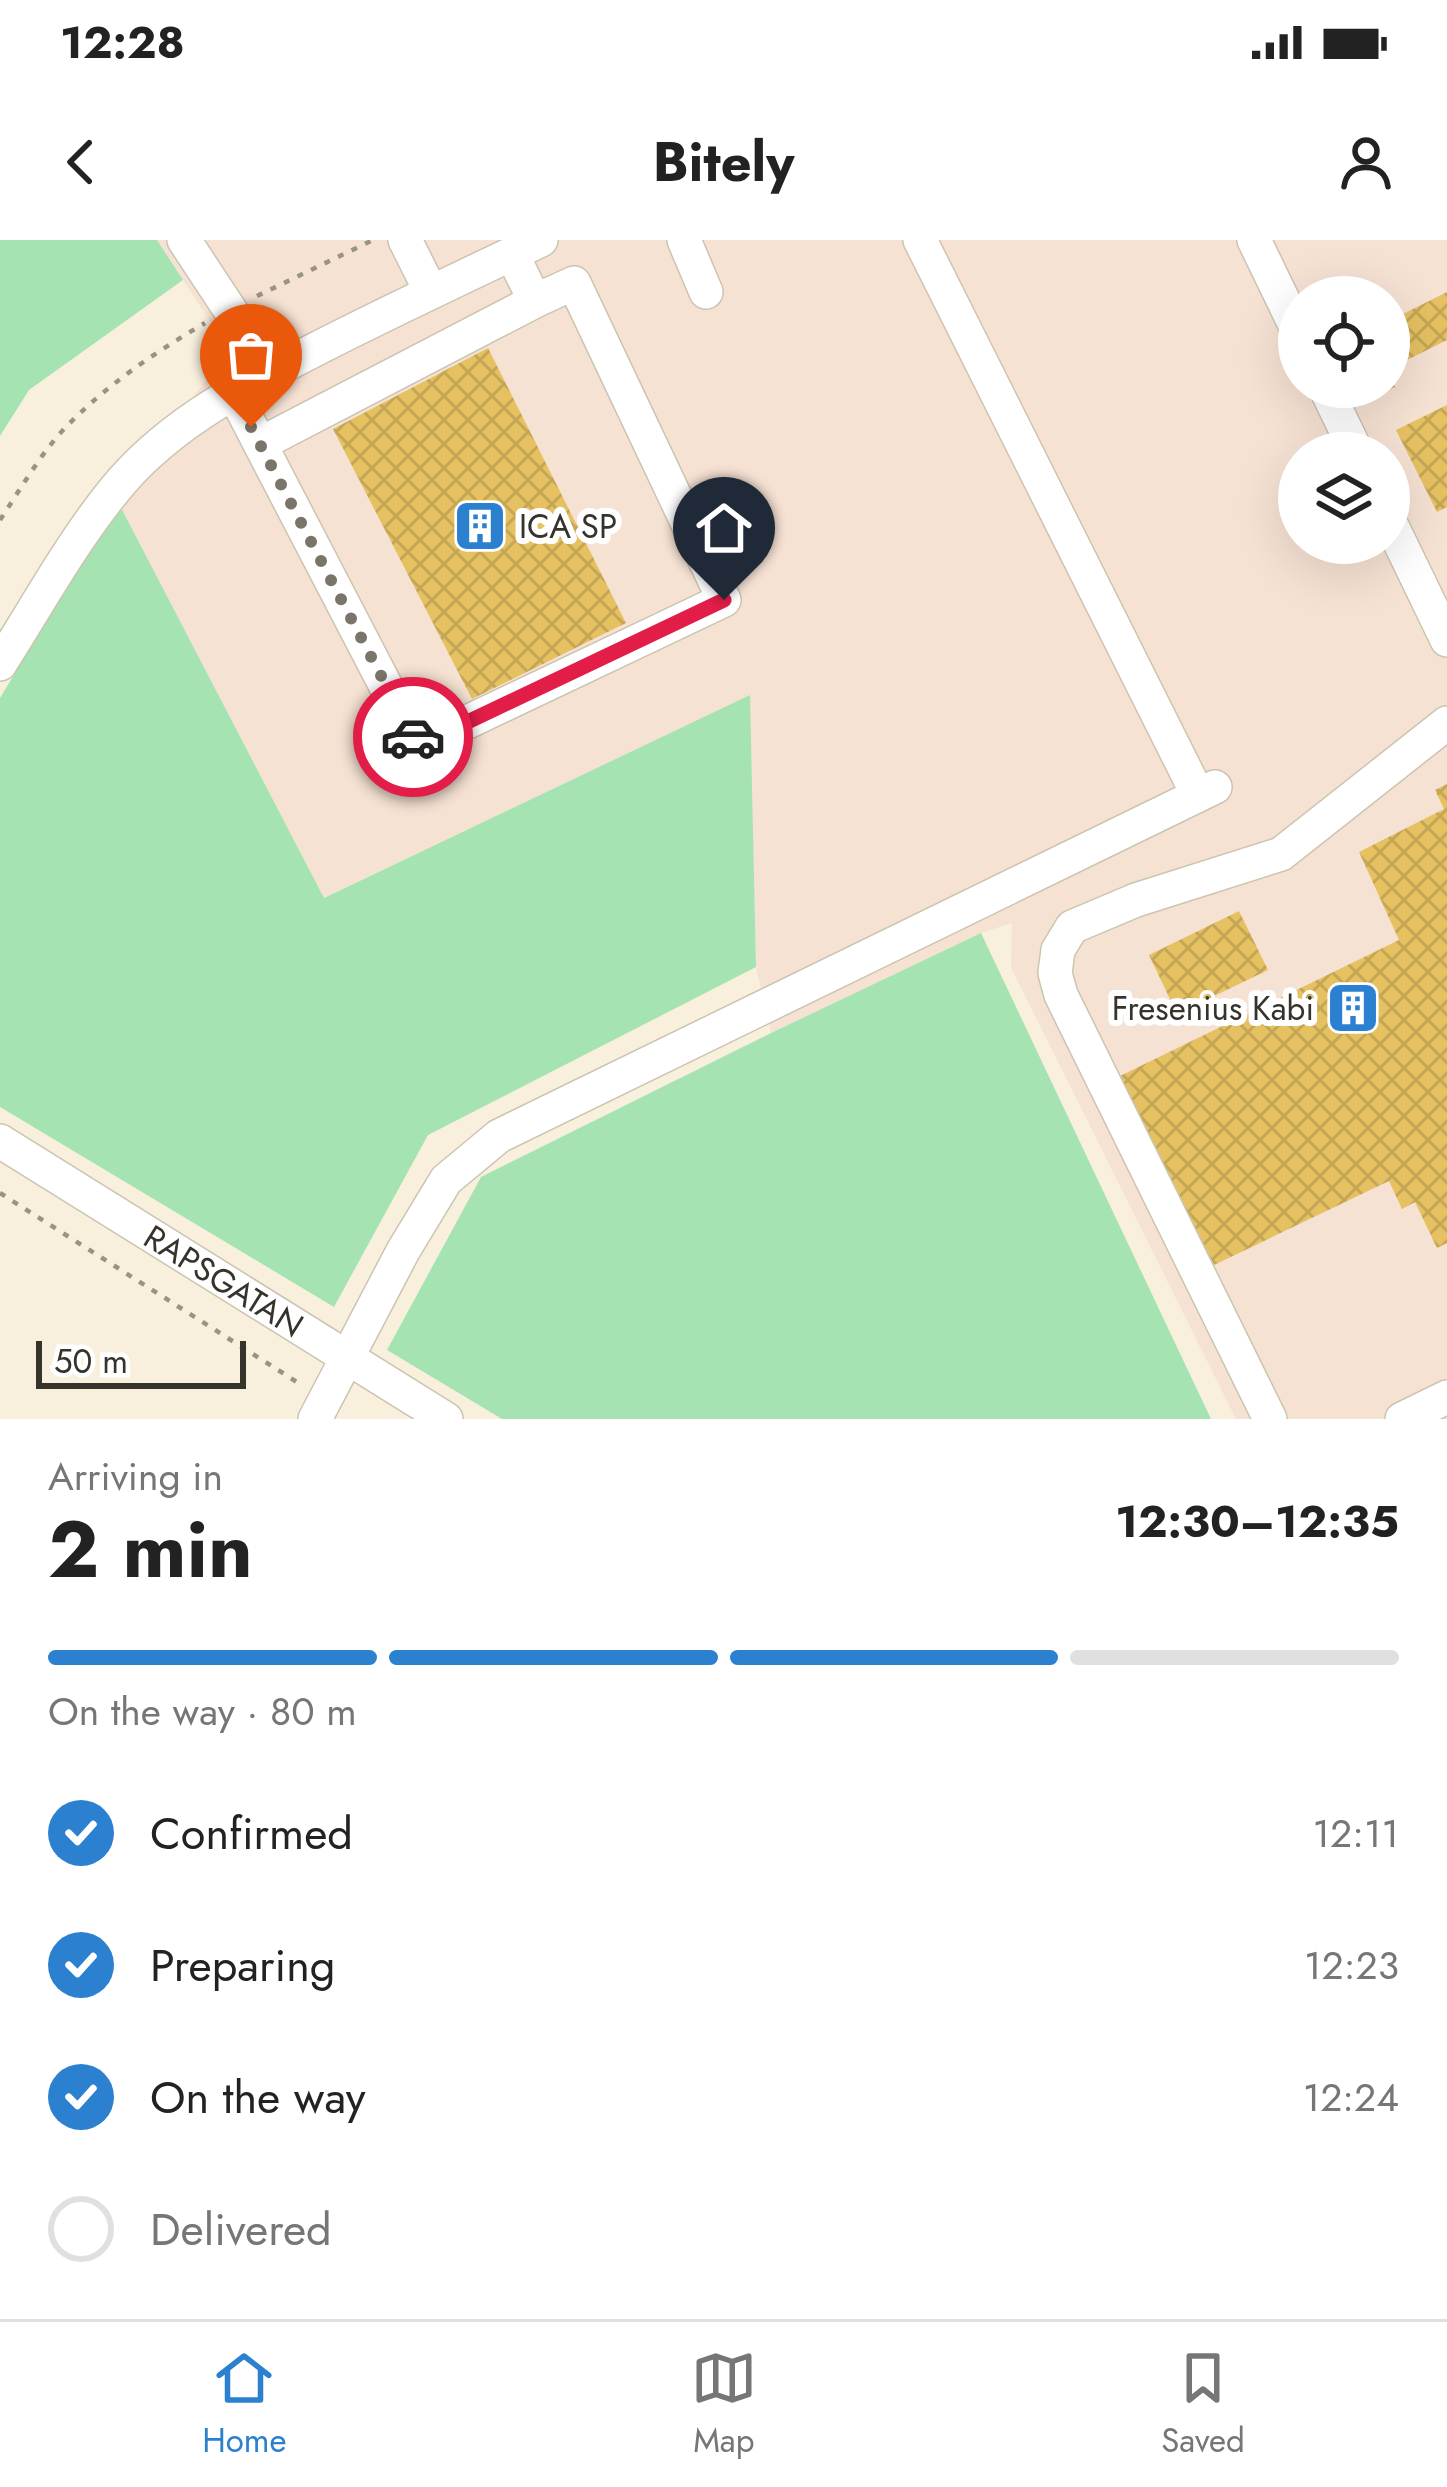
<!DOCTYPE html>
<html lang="en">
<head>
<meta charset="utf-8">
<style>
  :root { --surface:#fff; --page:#f6f6f6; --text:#222; --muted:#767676; --line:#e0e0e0; --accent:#2b80cf }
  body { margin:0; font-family:Jost,sans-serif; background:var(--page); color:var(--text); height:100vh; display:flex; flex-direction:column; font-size:45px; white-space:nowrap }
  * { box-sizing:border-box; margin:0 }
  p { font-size:39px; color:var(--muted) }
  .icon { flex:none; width:66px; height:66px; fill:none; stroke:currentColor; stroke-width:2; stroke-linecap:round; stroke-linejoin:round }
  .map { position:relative; height:1179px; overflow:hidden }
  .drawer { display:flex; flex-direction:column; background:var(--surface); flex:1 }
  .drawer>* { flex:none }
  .fabs { position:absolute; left:1278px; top:36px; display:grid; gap:24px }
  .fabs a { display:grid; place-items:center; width:132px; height:132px; border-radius:50%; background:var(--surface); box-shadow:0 12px 48px #0002; font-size:60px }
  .scale { position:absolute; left:36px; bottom:30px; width:210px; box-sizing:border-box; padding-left:12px; border:6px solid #36332b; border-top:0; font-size:33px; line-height:42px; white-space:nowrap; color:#36332b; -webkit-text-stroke:9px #fff; paint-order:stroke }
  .pin { position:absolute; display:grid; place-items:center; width:102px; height:102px; color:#fff; margin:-123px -51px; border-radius:50% 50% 50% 0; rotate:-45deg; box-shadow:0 0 12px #0007 }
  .pin .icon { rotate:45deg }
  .courier { position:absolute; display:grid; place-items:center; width:120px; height:120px; margin:-60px; border:9px solid #e11d48; border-radius:50%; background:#fff; color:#222; box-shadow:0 3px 15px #0007 }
  .head em { font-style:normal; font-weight:700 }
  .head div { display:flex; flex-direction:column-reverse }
  .head { display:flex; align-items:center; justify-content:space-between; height:204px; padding:0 48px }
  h1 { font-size:78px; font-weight:700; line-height:90px }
  .bar { display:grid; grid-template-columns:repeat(4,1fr); gap:18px 12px; align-content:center; height:144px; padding:0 48px }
  .bar i { height:15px; border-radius:9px; background:var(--line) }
  .bar .active { background:var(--accent) }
  .bar p { grid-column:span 4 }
  ol { padding:0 48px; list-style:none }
  li { display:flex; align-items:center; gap:36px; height:132px }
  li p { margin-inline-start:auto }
  li .icon { padding:12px; border-radius:50%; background:var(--accent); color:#fff; stroke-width:4 }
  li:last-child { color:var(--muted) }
  li i { width:66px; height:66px; border:6px solid var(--line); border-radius:50% }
  .status { display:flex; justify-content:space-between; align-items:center; height:84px; padding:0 60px; background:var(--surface); direction:ltr }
  .status svg { height:33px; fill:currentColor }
  header { display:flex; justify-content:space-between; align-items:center; height:156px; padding:0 48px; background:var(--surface); font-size:54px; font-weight:700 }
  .tab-bar { display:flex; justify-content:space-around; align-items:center; height:168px; border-top:3px solid var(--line); background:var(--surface); font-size:33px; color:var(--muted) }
  .tab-bar a { display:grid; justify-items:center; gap:6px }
  .tab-bar .active { color:var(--accent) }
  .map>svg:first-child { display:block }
  .industrial { fill:#f6e2d3; fill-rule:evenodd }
  .grass { fill:#a5e3b2 }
  .building { fill:url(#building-cross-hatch) }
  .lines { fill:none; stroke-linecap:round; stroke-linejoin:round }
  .minor-casing { stroke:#ccc4b1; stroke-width:36 }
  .path { stroke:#989385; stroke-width:4.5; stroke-dasharray:6 9; stroke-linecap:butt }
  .minor { stroke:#fff; stroke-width:33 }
  .done { stroke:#7a7569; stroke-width:12; stroke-dasharray:0 21.6 }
  .route { stroke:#e11d48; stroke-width:15 }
  .labels { text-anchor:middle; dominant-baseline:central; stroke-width:12; stroke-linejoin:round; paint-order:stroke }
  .poi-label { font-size:33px; fill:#36332b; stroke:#fff; text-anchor:start }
  .street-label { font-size:33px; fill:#36332b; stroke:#fff }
</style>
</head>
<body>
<div class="status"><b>12:28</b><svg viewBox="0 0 49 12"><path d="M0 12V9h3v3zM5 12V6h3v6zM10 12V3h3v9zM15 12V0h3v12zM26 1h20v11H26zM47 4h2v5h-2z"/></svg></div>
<header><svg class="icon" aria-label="back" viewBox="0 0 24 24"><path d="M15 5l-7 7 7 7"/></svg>Bitely<svg class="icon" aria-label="person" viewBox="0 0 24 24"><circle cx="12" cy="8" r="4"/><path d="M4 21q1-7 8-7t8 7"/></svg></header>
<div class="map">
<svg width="1447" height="1179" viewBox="0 0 1447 1179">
  <defs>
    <pattern id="building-cross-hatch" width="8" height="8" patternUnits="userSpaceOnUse" patternTransform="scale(3)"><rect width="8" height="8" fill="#e5c162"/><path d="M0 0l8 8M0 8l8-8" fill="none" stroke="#c5a655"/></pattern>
  </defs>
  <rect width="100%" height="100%" fill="#f8f0dc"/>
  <path class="industrial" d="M157 0H1447V1179H1236L1011 728 1012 683 981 693 771 793 756 727 749 456 323 658 118 262 228 109ZM1299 57H1389V147H1299ZM1299 213H1389V303H1299Z"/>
  <path class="grass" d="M0 0H157L183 40 29 150 0 196Z
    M118 262 324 658 750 455 756 727 428 895 334 1067 0 867V458Z
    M981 693 1211 1179H502L387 1110 481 937 771 793Z"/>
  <path class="building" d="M1447 52V100L1389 129V81Z
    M488 108 626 383 472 459 333 189Z
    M1389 135 1395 147 1345 172 1333 147H1389Z
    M1447 165V267L1437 272 1396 190Z
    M1447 544V1003L1437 1008 1415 962 1402 969 1389 941 1214 1025 1120 836 1399 700 1359 612 1444 569 1435 550Z
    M1239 671 1268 730 1177 774 1149 715Z"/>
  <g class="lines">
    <g class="minor-casing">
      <g id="minor">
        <path d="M184 0 271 132"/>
        <path d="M405 0 431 52"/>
        <path d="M684 0 706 52"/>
        <path d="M920 0 1198 555"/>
        <path d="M1254 0 1299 93"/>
        <path d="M1325 147 1357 213"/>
        <path d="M234 154 417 506 724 360 574 43 535 61 512 14"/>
        <path d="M260 204 535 61"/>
        <path d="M1389 280 1447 400"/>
        <path d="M0 424C39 363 75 296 122 241 177 178 253 141 326 104 397 68 469 34 541 0"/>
        <path id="s1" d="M0 901 446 1179"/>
        <path d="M315 1179 403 1011 446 940 499 896 1215 547"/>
        <path d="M1270 1179 1061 755 1055 733 1058 710 1072 687 1136 660 1281 614 1447 483"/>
        <path d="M1402 1179 1447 1157"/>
      </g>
    </g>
    <path class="path" d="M257 56 373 0
      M0 280C20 250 39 216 64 189 105 146 154 113 205 83
      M0 953 300 1144"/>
    <use href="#minor" class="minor"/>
  </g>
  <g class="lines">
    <path class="done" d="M251 187 413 497"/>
    <path class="route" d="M413 497 417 506 724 360"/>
  </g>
  <defs>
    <g id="building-square" transform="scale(2.7)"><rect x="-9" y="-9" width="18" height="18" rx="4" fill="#2b80cf" stroke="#fff"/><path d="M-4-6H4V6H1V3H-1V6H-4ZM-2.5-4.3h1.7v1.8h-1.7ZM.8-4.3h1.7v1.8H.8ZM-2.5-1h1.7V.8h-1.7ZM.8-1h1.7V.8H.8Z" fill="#fff"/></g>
  </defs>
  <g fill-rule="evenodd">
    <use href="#building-square" x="480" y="286"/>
    <use href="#building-square" x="1353" y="768"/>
  </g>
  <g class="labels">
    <g class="poi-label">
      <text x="519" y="286">ICA SP</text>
      <text x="1314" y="768" text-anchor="end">Fresenius Kabi</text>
    </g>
    <g class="street-label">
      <text stroke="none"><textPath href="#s1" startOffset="264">RAPSGATAN</textPath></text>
    </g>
  </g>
</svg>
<div class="fabs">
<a><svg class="icon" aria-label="locate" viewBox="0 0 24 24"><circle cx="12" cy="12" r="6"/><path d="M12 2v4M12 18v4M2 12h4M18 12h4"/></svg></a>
<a><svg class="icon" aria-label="layers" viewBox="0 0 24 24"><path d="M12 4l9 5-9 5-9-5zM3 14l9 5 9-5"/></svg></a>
</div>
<div class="scale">50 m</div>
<div class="pin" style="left:251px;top:187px;background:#ea580c"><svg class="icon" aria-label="bag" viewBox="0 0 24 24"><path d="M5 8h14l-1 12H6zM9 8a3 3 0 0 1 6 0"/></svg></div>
<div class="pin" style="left:724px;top:360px;background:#1f2937"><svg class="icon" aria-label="home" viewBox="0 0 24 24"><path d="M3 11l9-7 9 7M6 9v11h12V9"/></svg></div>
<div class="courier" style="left:413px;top:497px"><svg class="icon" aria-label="car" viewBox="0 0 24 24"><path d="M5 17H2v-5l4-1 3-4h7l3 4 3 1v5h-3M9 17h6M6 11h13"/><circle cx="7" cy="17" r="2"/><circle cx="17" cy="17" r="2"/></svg></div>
</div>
<section class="drawer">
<div class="head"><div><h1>2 min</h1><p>Arriving in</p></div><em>12:30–12:35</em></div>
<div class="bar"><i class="active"></i><i class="active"></i><i class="active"></i><i></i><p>On the way · 80 m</p></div>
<ol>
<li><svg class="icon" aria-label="check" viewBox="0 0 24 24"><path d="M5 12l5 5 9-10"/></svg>Confirmed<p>12:11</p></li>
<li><svg class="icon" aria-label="check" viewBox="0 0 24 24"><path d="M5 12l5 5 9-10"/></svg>Preparing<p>12:23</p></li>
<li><svg class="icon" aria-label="check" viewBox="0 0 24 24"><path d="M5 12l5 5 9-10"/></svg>On the way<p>12:24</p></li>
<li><i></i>Delivered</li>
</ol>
</section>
<nav class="tab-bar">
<a class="active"><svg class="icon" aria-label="home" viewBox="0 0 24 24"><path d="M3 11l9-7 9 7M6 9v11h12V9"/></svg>Home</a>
<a><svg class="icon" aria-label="map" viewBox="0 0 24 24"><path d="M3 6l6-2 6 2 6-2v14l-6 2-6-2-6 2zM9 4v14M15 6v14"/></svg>Map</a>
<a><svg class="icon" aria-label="saved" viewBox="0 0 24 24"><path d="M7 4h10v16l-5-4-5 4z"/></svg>Saved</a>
</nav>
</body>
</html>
